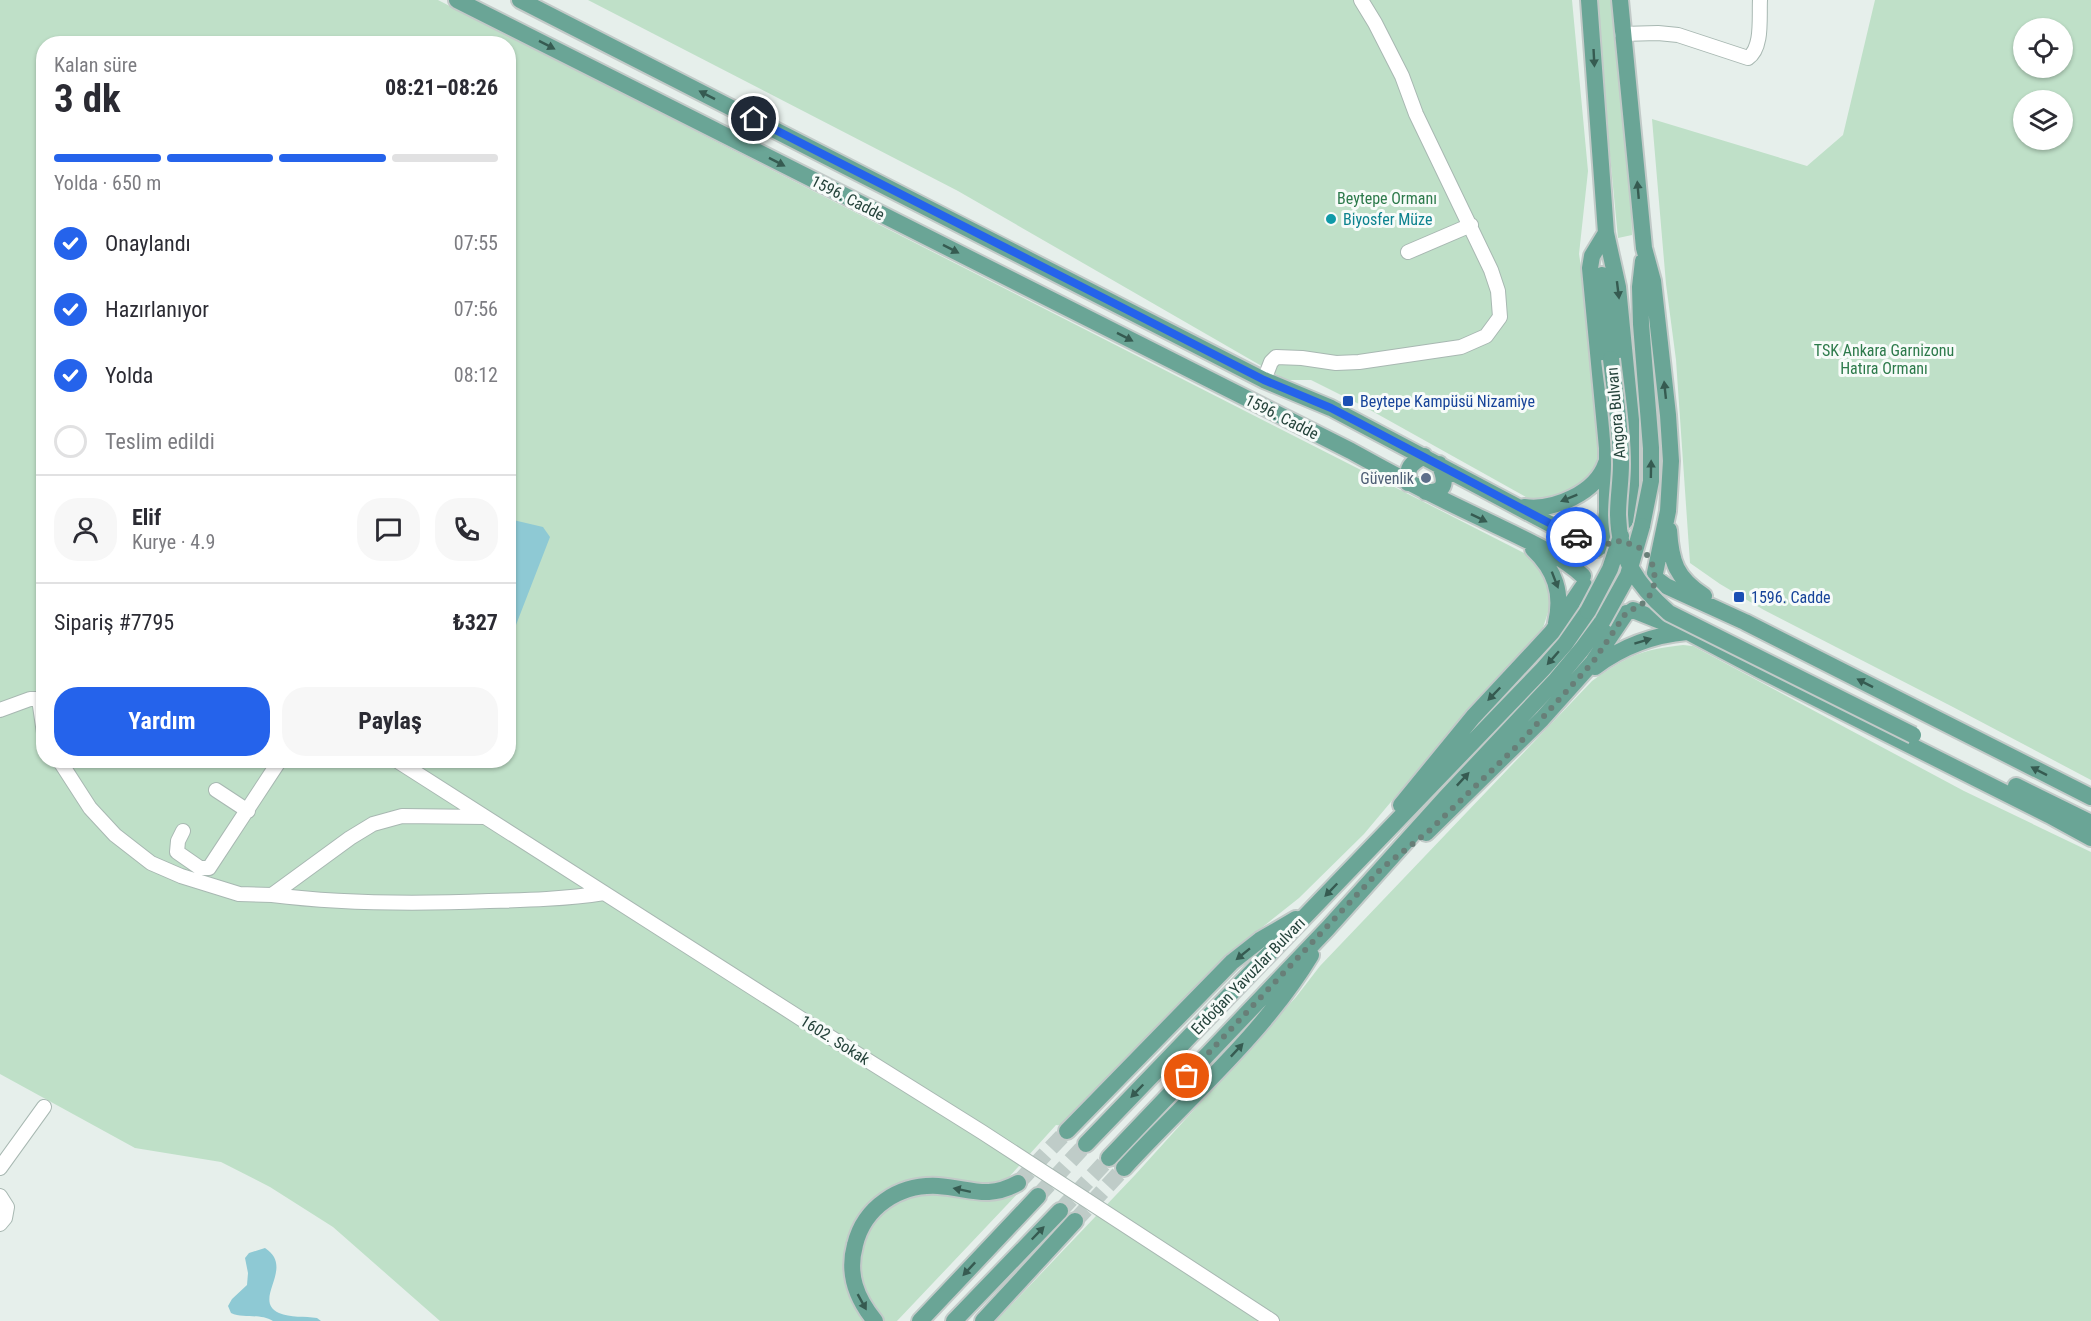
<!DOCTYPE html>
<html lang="tr">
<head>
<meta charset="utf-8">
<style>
  :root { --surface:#fff; --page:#f7f7f7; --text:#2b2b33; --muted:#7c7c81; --line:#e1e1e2; --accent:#2563eb }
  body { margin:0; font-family:"Roboto Condensed",sans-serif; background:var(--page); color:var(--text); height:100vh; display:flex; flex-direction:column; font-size:22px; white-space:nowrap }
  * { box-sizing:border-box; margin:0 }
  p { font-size:20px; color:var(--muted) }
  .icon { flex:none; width:33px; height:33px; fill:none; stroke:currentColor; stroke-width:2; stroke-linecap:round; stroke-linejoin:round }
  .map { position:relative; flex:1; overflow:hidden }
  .drawer { position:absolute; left:36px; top:36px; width:480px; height:732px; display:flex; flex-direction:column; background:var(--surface); border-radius:24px; box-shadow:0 2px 4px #0004 }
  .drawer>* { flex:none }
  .controls { position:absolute; left:2013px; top:18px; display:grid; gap:12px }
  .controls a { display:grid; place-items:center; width:60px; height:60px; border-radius:50%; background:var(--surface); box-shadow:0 2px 4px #0004; font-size:30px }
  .pin { position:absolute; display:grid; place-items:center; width:51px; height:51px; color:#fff; margin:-26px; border:3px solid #fff; border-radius:50%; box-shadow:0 2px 6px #0007 }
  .courier { position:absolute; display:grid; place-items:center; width:60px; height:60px; margin:-30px; border:4px solid #2563eb; border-radius:50%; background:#fff; color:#222; box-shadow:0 2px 8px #0007 }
  .head em { font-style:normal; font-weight:700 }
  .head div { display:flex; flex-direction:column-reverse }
  .head { display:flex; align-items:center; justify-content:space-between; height:102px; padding:0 18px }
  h1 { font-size:39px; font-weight:700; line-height:45px }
  .bar { display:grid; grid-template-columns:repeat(4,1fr); gap:9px 6px; align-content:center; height:72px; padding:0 18px }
  .bar i { height:8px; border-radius:4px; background:var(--line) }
  .bar .active { background:var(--accent) }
  .bar p { grid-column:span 4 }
  .line { display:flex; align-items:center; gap:15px; padding:0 18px; border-top:2px solid var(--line) }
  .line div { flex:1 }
  .round { display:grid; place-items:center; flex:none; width:63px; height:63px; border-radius:24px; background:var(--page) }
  ol { padding:0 18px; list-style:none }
  li { display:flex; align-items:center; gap:18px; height:66px }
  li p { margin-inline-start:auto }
  li .icon { padding:6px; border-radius:50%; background:var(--accent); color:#fff; stroke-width:4 }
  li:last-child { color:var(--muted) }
  li i { width:33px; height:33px; border:3px solid var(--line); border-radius:50% }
  .button { display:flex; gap:12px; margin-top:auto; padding:12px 18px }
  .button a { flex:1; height:69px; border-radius:24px; background:var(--accent); color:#fff; font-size:24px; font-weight:700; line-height:69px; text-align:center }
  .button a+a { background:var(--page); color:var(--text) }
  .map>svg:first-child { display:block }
  .green { fill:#bfe0c8; fill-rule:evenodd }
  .water { fill:#8ec9d4 }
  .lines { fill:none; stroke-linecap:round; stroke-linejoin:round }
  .major-tunnel { stroke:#bfccc8; stroke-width:16; stroke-dasharray:16 8; stroke-linecap:butt }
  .minor-casing { stroke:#a8b8b2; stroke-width:16 }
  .major-casing { stroke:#c2cac8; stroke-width:20 }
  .minor { stroke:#fff; stroke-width:14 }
  .major { stroke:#6aa596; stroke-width:16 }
  .major-bridge-casing { stroke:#c2cac8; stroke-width:20; stroke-linecap:butt }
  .major-bridge { stroke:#6aa596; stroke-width:16 }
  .oneway { fill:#365b51 }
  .done { stroke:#687f78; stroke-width:6; stroke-dasharray:0 10.8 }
  .route { stroke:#2563eb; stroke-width:8 }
  .culture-dot { fill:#0f9aa8; stroke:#f7fbf9; stroke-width:2 }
  .transit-dot { fill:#1a4fb4; stroke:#f7fbf9; stroke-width:2 }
  .service-dot { fill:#5c6f8a; stroke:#f7fbf9; stroke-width:2 }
  .labels { text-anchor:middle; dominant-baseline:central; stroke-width:6; stroke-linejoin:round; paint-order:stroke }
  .street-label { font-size:16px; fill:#24423a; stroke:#f7fbf9 }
  .park-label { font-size:16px; fill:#2d7a4b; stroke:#f7fbf9 }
  .culture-label { font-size:16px; fill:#0d838f; stroke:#f7fbf9; text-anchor:start }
  .transit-label { font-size:16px; fill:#164399; stroke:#f7fbf9; text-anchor:start }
  .service-label { font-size:16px; fill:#4e5e75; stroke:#f7fbf9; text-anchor:end }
</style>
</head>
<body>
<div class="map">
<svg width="2091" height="1321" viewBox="0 0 2091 1321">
  <rect width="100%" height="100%" fill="#e6efeb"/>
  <path class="green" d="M0 0H438L1526 554 1537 562 1546 578 1551 593V603L1541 634 1469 709 1364 834 1299 898 1240 945 1203 978 1064 1126 1056 1125 1009 1177 1024 1187 897 1321H440L333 1227 270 1187 221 1162 135 1148 0 1074ZM44 44H508V760H44Z
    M588 0H1572L1588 171 1579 254 1593 344 1599 462C1597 466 1595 472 1592 476 1582 489 1548 497 1533 501L1363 406 1311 380H1286L958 191Z
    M1595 0H1612L1631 200 1632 235 1618 238Z
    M1875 0H2091V780L1951 706 1764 610 1720 584 1690 563 1676 360 1666 284 1652 119 1807 166 1843 135ZM2024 28H2062V68H2024ZM2024 100H2062V140H2024Z
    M1683 645 1693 646 1964 791 2091 852V1321H996L1135 1175 1296 997 1320 966 1592 681C1628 656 1639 650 1683 645Z"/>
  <path class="water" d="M509 519 543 527 550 537 509 643Z
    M265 1248C296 1268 251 1300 279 1313 290 1318 305 1316 317 1318L321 1321H273C260 1313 244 1319 231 1313L228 1306 232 1299 247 1285 248 1273 245 1258 249 1253Z"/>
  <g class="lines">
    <path class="major-tunnel" d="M1018 1183 1067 1131
      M1038 1196 1086 1144
      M1060 1211 1109 1158
      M1075 1221 1124 1168"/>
    <g class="minor-casing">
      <path id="minor" d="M1622 34 1658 33 1678 35 1748 58C1763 48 1759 17 1760 0
        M1408 252 1471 225
        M1264 380 1271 362 1276 357 1302 358 1336 363 1359 362 1461 347 1486 336 1500 317 1498 291 1491 270 1416 114 1402 76 1375 23 1361 0
        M0 710 30 699H39L44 733
        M59 760 90 808 115 835 151 863 181 876 239 894 272 895 350 838 373 824 402 816 485 817
        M396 760 803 1020 982 1132 1272 1321
        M216 790 248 811
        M183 831 178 841 177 852 200 868H209L280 760
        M272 895C344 904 416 904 489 901 528 900 566 899 604 893
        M0 1168 44 1107
        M0 1196 7 1207 5 1218 0 1224"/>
    </g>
    <g class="major-casing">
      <path id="major" d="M457 0 1351 451C1394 475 1438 498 1483 519 1513 534 1559 553 1583 576
        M520 0 1264 380 1331 408 1597 549
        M1589 0 1606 233 1618 287 1631 420V485L1625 521
        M1620 0 1644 248 1653 281 1668 415 1671 461 1668 511 1655 573
        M1602 275 1611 359
        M1408 483C1407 467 1410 464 1424 456
        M1426 492C1448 493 1446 479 1439 464
        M1524 507C1554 511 1596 493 1606 463
        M1642 526 1651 481V448L1641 324 1640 287 1643 261
        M1669 530C1671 562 1676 578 1704 596
        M1602 546 1607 513V448L1590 268 1592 256 1606 233
        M1533 549C1555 570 1563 593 1556 623
        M1655 578 1666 586 1745 622 2091 797
        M1633 610 1688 632 1760 670 2049 815 2091 838
        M1595 667C1623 646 1652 635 1687 632
        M2016 786 2091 823
        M1401 805 1473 717 1552 632 1584 585
        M1426 833 1542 719 1593 662 1626 613
        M1067 1131 1232 962 1260 940 1296 919
        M1086 1144 1543 669 1565 644 1588 611
        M1109 1158 1328 928 1446 797 1556 680 1582 649 1602 622
        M1124 1168C1188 1098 1262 1036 1311 955
        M875 1321C856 1298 847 1274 855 1245 864 1207 899 1184 938 1186 970 1188 987 1200 1018 1183
        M920 1321 1038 1196
        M954 1321 1060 1211
        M983 1321 1075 1221"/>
    </g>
    <use href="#minor" class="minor"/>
    <use href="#major" class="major"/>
    <g class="major-bridge-casing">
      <path id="major-bridge" d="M1611 359C1615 394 1621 429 1621 464 1621 481 1618 498 1618 515 1619 558 1637 585 1669 613L1913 735
        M1588 611 1610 569 1621 536
        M1602 622 1628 575 1642 526"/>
    </g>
    <use href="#major-bridge" class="major-bridge"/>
  </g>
  <defs><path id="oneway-solid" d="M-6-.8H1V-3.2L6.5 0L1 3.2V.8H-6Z" transform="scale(1.5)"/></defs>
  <g class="oneway">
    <use href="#oneway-solid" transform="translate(547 45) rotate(27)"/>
    <use href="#oneway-solid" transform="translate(1594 58) rotate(87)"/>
    <use href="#oneway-solid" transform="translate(707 95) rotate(-153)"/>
    <use href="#oneway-solid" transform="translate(777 162) rotate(27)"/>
    <use href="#oneway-solid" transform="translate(1638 190) rotate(-95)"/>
    <use href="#oneway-solid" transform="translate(951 249) rotate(27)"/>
    <use href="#oneway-solid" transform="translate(1618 290) rotate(83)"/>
    <use href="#oneway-solid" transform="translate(1125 337) rotate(27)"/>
    <use href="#oneway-solid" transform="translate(1665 390) rotate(-96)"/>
    <use href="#oneway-solid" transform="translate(1651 469) rotate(-89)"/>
    <use href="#oneway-solid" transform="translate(1569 498) rotate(158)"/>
    <use href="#oneway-solid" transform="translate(1479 518) rotate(26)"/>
    <use href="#oneway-solid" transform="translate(1555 580) rotate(69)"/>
    <use href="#oneway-solid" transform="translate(1643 641) rotate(-17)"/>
    <use href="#oneway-solid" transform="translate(1553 658) rotate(131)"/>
    <use href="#oneway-solid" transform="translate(1865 683) rotate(-153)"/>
    <use href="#oneway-solid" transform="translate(1494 694) rotate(134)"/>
    <use href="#oneway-solid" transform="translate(2039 771) rotate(-153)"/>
    <use href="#oneway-solid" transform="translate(1463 779) rotate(-47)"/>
    <use href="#oneway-solid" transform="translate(1331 890) rotate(134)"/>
    <use href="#oneway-solid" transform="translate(1243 954) rotate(141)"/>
    <use href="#oneway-solid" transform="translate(1237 1050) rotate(-47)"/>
    <use href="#oneway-solid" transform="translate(1137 1091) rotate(134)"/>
    <use href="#oneway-solid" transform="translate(962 1190) rotate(-168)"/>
    <use href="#oneway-solid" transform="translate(1038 1233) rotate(-46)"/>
    <use href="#oneway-solid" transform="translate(969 1269) rotate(133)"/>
    <use href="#oneway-solid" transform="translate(862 1302) rotate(61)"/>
  </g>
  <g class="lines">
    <path class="done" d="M1187 1076 1381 869 1430 830 1517 746 1593 662 1626 613 1641 605 1648 598 1653 590 1655 578 1652 563 1647 555 1640 548 1622 541 1612 542 1597 549 1576 537"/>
    <path class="route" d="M754 119 1264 380 1331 408 1576 537"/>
  </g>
  <circle class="culture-dot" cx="1331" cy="219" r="6"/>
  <g class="transit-dot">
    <rect x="1342" y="395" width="12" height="12" rx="3"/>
    <rect x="1733" y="591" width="12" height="12" rx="3"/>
  </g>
  <circle class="service-dot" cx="1426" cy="478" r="6"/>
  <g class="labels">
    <g class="street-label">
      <text transform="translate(848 198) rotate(27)">1596. Cadde</text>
      <text transform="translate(1616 413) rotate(-95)">Angora Bulvarı</text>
      <text transform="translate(1282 417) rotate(27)">1596. Cadde</text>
      <text transform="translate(1248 976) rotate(-46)">Erdoğan Yavuzlar Bulvarı</text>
      <text transform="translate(835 1040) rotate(32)">1602. Sokak</text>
    </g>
    <g class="park-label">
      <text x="1387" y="198">Beytepe Ormanı</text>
      <text x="1884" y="350">TSK Ankara Garnizonu<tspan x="1884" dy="18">Hatıra Ormanı</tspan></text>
    </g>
    <g class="culture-label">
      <text x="1343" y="219">Biyosfer Müze</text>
    </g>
    <g class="transit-label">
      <text x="1360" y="401">Beytepe Kampüsü Nizamiye</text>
      <text x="1751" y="597">1596. Cadde</text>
    </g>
    <g class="service-label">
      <text x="1414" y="478">Güvenlik</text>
    </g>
  </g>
</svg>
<div class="controls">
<a><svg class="icon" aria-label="locate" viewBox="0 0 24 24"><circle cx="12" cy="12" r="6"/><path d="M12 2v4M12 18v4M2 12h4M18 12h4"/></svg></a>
<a><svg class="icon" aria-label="layers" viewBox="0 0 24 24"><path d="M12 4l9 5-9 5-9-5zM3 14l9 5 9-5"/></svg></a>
</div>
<div class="pin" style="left:1187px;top:1076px;background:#ea580c"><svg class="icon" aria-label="bag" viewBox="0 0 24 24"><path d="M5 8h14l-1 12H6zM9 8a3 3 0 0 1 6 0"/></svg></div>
<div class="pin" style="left:754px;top:119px;background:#1f2937"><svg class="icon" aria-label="home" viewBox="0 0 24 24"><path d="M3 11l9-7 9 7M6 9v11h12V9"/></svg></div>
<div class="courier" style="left:1576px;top:537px"><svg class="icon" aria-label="car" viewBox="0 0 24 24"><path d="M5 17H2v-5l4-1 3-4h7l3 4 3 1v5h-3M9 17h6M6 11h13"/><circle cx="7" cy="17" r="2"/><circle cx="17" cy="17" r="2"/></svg></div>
<section class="drawer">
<div class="head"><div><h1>3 dk</h1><p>Kalan süre</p></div><em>08:21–08:26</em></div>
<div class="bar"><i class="active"></i><i class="active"></i><i class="active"></i><i></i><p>Yolda · 650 m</p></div>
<ol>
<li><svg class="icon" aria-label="check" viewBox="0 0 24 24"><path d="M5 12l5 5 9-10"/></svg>Onaylandı<p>07:55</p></li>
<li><svg class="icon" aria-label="check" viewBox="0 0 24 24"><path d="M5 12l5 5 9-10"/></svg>Hazırlanıyor<p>07:56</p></li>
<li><svg class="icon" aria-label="check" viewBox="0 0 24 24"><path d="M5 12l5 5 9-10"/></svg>Yolda<p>08:12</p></li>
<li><i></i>Teslim edildi</li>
</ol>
<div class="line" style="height:108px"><a class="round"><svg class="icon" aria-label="person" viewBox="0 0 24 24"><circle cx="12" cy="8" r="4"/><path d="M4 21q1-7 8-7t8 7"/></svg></a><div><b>Elif</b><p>Kurye · 4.9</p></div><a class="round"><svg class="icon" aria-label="chat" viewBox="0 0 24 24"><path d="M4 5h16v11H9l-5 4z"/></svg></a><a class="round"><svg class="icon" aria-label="phone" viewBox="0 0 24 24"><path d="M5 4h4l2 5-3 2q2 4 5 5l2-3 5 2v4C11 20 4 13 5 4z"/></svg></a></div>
<div class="line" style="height:78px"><div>Sipariş #7795</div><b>₺327</b></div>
<div class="button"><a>Yardım</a><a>Paylaş</a></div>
</section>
</div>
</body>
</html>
